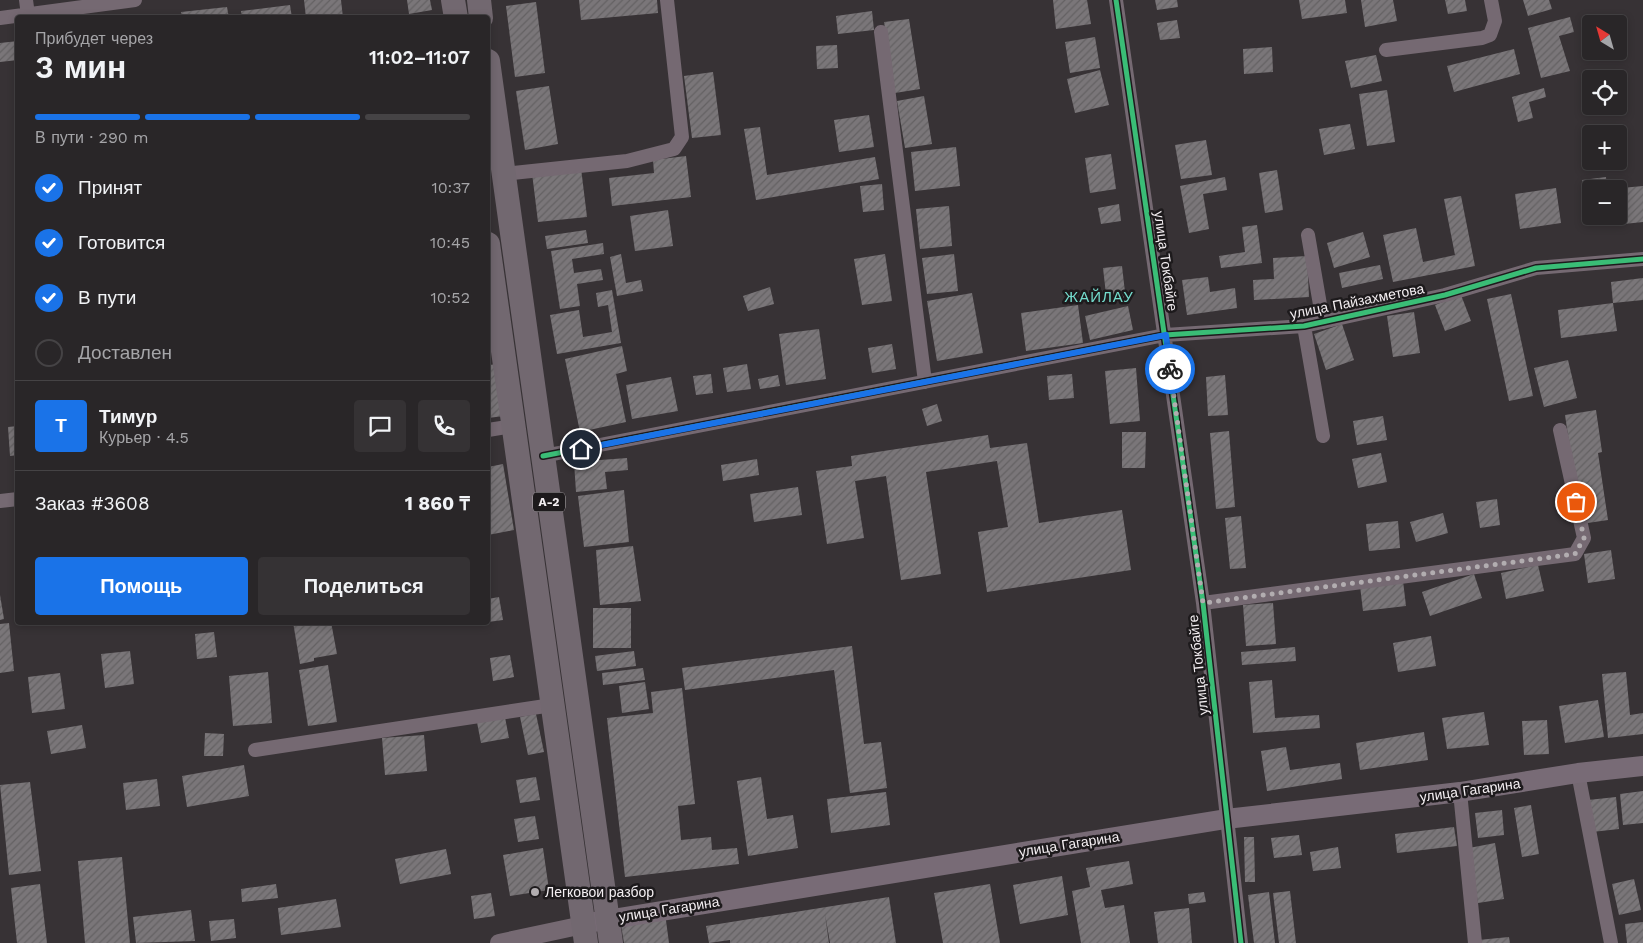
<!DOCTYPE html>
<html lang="ru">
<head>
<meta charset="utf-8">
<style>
  :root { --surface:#292628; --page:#353234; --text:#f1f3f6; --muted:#a5a5a8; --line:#454345; --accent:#1a73e8 }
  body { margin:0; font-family:"Work Sans",sans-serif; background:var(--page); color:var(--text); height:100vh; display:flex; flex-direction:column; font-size:19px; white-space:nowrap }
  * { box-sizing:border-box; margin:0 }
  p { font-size:16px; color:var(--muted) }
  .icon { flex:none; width:28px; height:28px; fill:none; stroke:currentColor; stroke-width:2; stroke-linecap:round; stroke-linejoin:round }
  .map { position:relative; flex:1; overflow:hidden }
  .details { position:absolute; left:15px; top:15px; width:475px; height:610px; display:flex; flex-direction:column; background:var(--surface); border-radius:5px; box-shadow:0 2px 8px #0003,0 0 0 1px var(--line) }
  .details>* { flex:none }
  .needle { width:32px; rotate:323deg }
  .buttons { position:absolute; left:1582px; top:15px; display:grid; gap:10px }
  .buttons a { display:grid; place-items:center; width:45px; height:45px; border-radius:5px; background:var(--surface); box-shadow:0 2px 8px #0003,0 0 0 1px var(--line); font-size:25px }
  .pin { position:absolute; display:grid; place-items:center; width:42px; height:42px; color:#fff; margin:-21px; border:2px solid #fff; border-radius:50%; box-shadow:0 1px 5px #0007 }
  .courier { position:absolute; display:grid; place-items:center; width:50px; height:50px; margin:-25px; border:4px solid #1a73e8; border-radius:50%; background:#fff; color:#222; box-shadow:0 1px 6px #0007 }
  .headline em { font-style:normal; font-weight:600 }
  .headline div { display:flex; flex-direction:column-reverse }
  .headline { display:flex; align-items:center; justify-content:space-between; height:85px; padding:0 20px }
  h1 { font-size:32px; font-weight:600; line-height:38px }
  .bar { display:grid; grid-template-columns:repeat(4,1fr); gap:8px 5px; align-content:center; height:60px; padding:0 20px }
  .bar i { height:6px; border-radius:4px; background:var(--line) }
  .bar .current { background:var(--accent) }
  .bar p { grid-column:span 4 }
  .line { display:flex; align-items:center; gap:12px; padding:0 20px; border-top:1px solid var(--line) }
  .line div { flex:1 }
  .round { display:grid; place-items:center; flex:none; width:52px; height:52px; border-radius:5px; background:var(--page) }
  ol { padding:0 20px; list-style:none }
  li { display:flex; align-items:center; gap:15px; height:55px }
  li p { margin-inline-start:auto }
  li .icon { padding:5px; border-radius:50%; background:var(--accent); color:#fff; stroke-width:4 }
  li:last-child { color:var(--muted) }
  li i { width:28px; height:28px; border:2px solid var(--line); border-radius:50% }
  .cta { display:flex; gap:10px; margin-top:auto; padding:10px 20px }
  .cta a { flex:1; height:58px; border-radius:5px; background:var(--accent); color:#fff; font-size:20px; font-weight:600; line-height:58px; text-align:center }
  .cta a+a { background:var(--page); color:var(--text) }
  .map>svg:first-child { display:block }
  .building { fill:url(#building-hatch) }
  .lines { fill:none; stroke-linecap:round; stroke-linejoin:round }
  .minor { stroke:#756972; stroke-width:14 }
  .tertiary { stroke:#756972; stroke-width:18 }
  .secondary { stroke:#786b76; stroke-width:20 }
  .trunk { stroke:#726870; stroke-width:24 }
  .cycleway-casing { stroke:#1d1a1c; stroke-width:8 }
  .cycleway { stroke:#3abd76; stroke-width:5 }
  .done { stroke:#b2adb0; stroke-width:5; stroke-dasharray:0 9 }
  .route { stroke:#1a73e8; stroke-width:6 }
  .poi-dot { fill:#b2adb0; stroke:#1d1a1c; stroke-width:2 }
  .labels { text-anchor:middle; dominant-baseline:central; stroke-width:5; stroke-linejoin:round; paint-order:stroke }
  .shield { fill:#1d1a1c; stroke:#b4afb2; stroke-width:1 }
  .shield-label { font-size:12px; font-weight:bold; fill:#f4eff2 }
  .street-label { font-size:14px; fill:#f4eff2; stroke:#1d1a1c }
  .poi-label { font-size:14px; fill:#f4eff2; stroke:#1d1a1c; text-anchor:start }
  .neighbourhood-label { font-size:15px; letter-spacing:1px; fill:#74dccd; stroke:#1d1a1c }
</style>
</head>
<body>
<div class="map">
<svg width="1643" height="943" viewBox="0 0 1643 943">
  <defs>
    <pattern id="building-hatch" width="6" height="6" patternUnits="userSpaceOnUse" patternTransform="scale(1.25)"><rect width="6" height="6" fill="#7a7679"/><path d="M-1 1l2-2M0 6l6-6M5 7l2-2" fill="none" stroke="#646163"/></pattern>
  </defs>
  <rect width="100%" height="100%" fill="#373235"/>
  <path class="building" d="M304 0H341L343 18H306Z
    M407 0H430L432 10 409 14Z
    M579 0H657L658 13 581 20Z
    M1053 0H1087L1091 24 1056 29Z
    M1155 0H1177L1178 7 1157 10Z
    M1299 0H1345L1347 13 1302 19Z
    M1361 0H1393L1397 21 1365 27Z
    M1445 0H1465L1467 11 1448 14Z
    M1523 0H1549L1552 9 1528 16Z
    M536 2 545 73 515 77 506 6Z
    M290 5 292 18H242L241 11Z
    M227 7 229 18H182L181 12Z
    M872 11 874 30 838 34 836 16Z
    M1570 17 1574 32 1559 36 1570 71 1541 78 1528 28Z
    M909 19 920 89 895 93 884 22Z
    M1177 20 1180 38 1160 40 1157 23Z
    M1095 37 1100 68 1070 73 1065 42Z
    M18 41V60L0 62V43Z
    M837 45 838 68 817 69 816 46Z
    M1272 47 1273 72 1244 74 1243 49Z
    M1514 49 1520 74 1454 92 1447 66Z
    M1376 55 1382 81 1351 88 1345 61Z
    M1100 70 1109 105 1075 113 1067 79Z
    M713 72 721 135 692 138 684 76Z
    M549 86 558 144 525 150 516 91Z
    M1544 88 1546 97 1529 102 1533 118 1518 122 1512 97Z
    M1387 90 1395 142 1367 146 1359 94Z
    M924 96 932 144 905 148 897 101Z
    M869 115 874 147 839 152 834 120Z
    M1350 124 1355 149 1324 155 1319 129Z
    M760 127 767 175 875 157 879 179 756 200 744 129Z
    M1206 140 1212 175 1181 179 1175 145Z
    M956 147 960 186 915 191 911 152Z
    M1111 154 1116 189 1090 193 1085 158Z
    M686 156 691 197 612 206 609 178 654 173 653 160Z
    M581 168 587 217 538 222 532 173Z
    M1277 170 1283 210 1265 213 1259 173Z
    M1225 177 1227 190 1203 194 1209 229 1189 233 1180 186Z
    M1606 177 1607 189H1591V216L1612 217 1587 221 1582 180Z
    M882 184 884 210 863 212 860 186Z
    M1643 186V222L1624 224 1621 188Z
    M1556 188 1561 223 1520 229 1515 194Z
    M1461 196 1475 266 1393 282 1383 235 1416 228 1423 262 1455 255 1444 199Z
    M1119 204 1121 221 1101 224 1098 208Z
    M949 206 952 246 920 249 916 209Z
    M668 210 673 246 635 251 630 216Z
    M1257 225 1262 263 1221 268 1219 256 1245 252 1242 227Z
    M586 230 588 243 547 249 545 236Z
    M1363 232 1370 257 1334 268 1327 243Z
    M603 243 604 254 572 259 574 273 601 269 603 280 577 284 580 306 560 309 551 251Z
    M621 254 626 283 641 280 643 291 617 296 610 257Z
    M885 254 892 301 862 305 854 259Z
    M954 254 958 291 927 294 922 258Z
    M1307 256 1309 297 1254 300 1253 280 1274 279 1273 258Z
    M1380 265 1383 279 1342 288 1339 273Z
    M1122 266 1126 301 1107 303 1103 268Z
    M1208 277 1210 292 1235 288 1237 308 1187 315 1182 280Z
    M1643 278V300L1613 303 1611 282Z
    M770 287 774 304 748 311 743 296Z
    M612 290 621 343 557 354 550 315 579 310 583 337 612 332 608 305 598 307 596 293Z
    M972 293 983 353 937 361 927 301Z
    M1511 294 1533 396 1509 401 1487 299Z
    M1461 295 1471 321 1445 331 1435 305Z
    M1613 303 1617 331 1561 338 1558 310Z
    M1078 305 1083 343 1026 351 1021 313Z
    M1128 306 1133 330 1090 340 1085 316Z
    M1414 312 1420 353 1393 357 1387 316Z
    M1342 324 1354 360 1326 370 1314 334Z
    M819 329 826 379 786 385 779 334Z
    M892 344 896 369 872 373 868 348Z
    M622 346 627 371 616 374 626 422 580 432 565 359Z
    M1568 360 1577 398 1544 407 1534 368Z
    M499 364 504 416 488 418V365Z
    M747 364 751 389 727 392 723 368Z
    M1136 368 1140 421 1110 424 1105 371Z
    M711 374 713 393 696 395 693 376Z
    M1072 374 1074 398 1049 400 1047 376Z
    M778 375 780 386 760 389 758 379Z
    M1225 375 1228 415 1208 416 1206 377Z
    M671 377 678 411 632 419 626 385Z
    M937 404 942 421 927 426 922 409Z
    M1596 410 1602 452 1598 453 1608 520 1581 524 1565 415Z
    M1383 416 1387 440 1357 445 1353 421Z
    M18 426V455L10 456 8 427Z
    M1229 431 1235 507 1216 509 1210 433Z
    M1122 432H1146L1145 468H1122Z
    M988 435 990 448 1027 443 1039 523 1122 510 1131 570 987 592 978 532 1008 527 997 461 926 472 941 574 901 580 886 476 855 481 864 538 827 544 816 471 852 466 851 456Z
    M1381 453 1387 482 1358 488 1352 459Z
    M627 458 628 470 605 472 607 489 576 492 574 462Z
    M757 459 759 475 723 481 721 465Z
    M503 464 514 530 488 535V467Z
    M798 487 802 515 754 522 750 494Z
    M624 490 629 542 584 547 578 496Z
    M1497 499 1500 525 1480 528 1476 502Z
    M1443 513 1448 533 1416 542 1410 522Z
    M1241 516 1246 568 1230 569 1225 518Z
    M1398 521 1400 548 1369 551 1366 524Z
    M633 546 641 601 600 605 596 550Z
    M1611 550 1615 579 1588 583 1584 554Z
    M1538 565 1544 591 1506 599 1501 573Z
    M1474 574 1482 598 1430 616 1422 592Z
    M1403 581 1406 606 1363 611 1360 586Z
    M0 595 4 619 0 620Z
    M499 597 503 620 488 622V599Z
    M1273 603 1276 644 1246 646 1243 605Z
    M593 608H631V648H593Z
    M293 622H331L337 654 314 658V661L300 664Z
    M9 623 14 671 0 673V624Z
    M214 632 217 657 197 659 195 634Z
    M1431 636 1436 666 1398 672 1393 643Z
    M852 646 864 744 881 742 887 788 850 793 834 670 685 690 682 668Z
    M1295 647 1296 661 1242 665 1241 652Z
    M130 651 134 684 105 688 101 654Z
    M634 651 636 666 597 671 595 656Z
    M510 655 514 677 493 681 490 658Z
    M328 665 337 722 308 726 299 670Z
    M643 668 645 680 603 685 602 673Z
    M268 672 272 723 233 726 229 676Z
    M1626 672 1630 715 1643 713V734L1608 738 1602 674Z
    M60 673 65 709 32 713 28 677Z
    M1272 680 1275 718 1319 715 1320 728 1253 733 1249 682Z
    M645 682 649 709 622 713 619 686Z
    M682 688 695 804 678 806 681 840 711 837 712 850 737 848 739 864 625 877 607 718 653 713 651 692Z
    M1598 700 1604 737 1565 743 1559 706Z
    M503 707 509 738 481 743 475 712Z
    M1484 712 1489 745 1447 749 1442 718Z
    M536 714 544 752 528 755 520 717Z
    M1547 720 1549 754 1524 755 1522 721Z
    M82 725 86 748 51 754 47 731Z
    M1424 732 1428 760 1360 770 1356 743Z
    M205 733 224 734 223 756H204Z
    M424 735 427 771 385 775 382 738Z
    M1286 747 1290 770 1340 763 1342 779 1267 791 1261 751Z
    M244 765 249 796 187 807 182 776Z
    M536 777 540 800 520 803 516 780Z
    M761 777 767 819 793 815 798 848 748 856 737 781Z
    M157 779 160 806 126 810 123 783Z
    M30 782 41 871 9 875 0 785Z
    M1643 791V823L1623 825 1620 794Z
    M886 792 890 825 831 833 827 799Z
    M1616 797 1619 829 1592 832 1588 800Z
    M1531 805 1539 854 1522 857 1514 808Z
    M1502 810 1504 835 1478 838 1475 813Z
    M535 816 539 839 518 842 514 819Z
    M1454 827 1457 846 1397 853 1395 834Z
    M1299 835 1302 855 1274 858 1271 838Z
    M1244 837H1254L1255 882H1245Z
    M1495 843 1504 899 1478 903 1469 848Z
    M1338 847 1341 868 1313 871 1310 852Z
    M543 848 549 890 510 896 503 855Z
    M446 849 451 874 400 884 395 859Z
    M122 857 130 943H85L78 861Z
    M1129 861 1133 884 1101 890 1105 908 1124 905 1130 943H1081L1072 891 1090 887 1086 868Z
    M1062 876 1068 915 1020 924 1013 885Z
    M1634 879 1641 910 1619 915 1612 884Z
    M40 884 47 943H17L11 888Z
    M276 884 278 898 242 902 241 889Z
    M990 884 1000 943H943L934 893Z
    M1290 891 1296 943H1279L1273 893Z
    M1204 892 1206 902 1189 904 1188 894Z
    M1269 892 1275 943H1254L1248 895Z
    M491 893 495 916 474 919 471 896Z
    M889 897 896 943H830L825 914 829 943H730V940L709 943 706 926Z
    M336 899 341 927 281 935 278 908Z
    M1189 908 1192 943H1158L1154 912Z
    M191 910 195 941 136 943 133 917Z
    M665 913 669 943H624L620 919Z
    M234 919 236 938 211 941 209 921Z
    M1643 922V943H1627L1625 924Z
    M1509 937 1510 943H1479L1478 940Z"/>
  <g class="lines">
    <path class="minor" d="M26 0 28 15
      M1116 0 1203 603 1241 943
      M0 18 135 0
      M881 32 925 382
      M1386 50 1482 38 1490 35 1495 21 1491 0
      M503 174 627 161 674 149 682 137 667 0
      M1308 235 1323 322
      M1304 326 1323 436
      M488 430 513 426
      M543 456 1165 335 1304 326 1445 295 1536 268 1643 259
      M0 501 18 499
      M1203 603 1575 554 1584 538 1560 430
      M255 750 552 705
      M1578 773 1611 943
      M1460 792 1475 943"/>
    <path class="tertiary" d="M499 943 583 925"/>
    <path class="secondary" d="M594 922 1226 819 1460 792 1578 773 1643 766"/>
    <path class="trunk" d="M453 0 456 18
      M479 0 481 18
      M488 61 611 943
      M488 244 586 943"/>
    <g class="cycleway-casing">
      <path id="cycleway" d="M1116 0 1203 603 1241 943
        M543 456 1165 335 1304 326 1445 295 1536 268 1643 259"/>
    </g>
    <use href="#cycleway" class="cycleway"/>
  </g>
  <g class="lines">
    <path class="done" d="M1170 369 1203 603 1575 554 1584 538 1576 502"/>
    <path class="route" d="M581 449 1166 335 1170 369"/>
  </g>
  <circle class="poi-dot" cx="535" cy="892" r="5"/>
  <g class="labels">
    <rect class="shield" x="533" y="492.5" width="32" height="19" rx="4"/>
    <g class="shield-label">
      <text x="549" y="502">A-2</text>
    </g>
    <g class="street-label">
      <text transform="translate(1166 261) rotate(82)">улица Токбайге</text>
      <text transform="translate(1357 301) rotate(-11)">улица Пайзахметова</text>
      <text transform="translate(1198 665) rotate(-96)">улица Токбайге</text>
      <text transform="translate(1470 790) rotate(-8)">улица Гагарина</text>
      <text transform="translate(1069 844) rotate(-9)">улица Гагарина</text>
      <text transform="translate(669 909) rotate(-9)">улица Гагарина</text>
    </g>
    <g class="poi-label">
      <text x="545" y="892">Легковои разбор</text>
    </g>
    <g class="neighbourhood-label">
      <text x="1099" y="297">ЖАЙЛАУ</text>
    </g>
  </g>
</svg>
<div class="buttons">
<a><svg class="needle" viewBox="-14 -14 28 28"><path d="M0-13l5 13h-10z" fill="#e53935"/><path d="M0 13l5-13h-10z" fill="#a5a5a8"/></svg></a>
<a><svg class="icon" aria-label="locate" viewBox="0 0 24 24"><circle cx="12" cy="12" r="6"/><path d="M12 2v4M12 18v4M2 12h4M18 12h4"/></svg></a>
<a>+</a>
<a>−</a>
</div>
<div class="pin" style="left:1576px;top:502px;background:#ea580c"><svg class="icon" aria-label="bag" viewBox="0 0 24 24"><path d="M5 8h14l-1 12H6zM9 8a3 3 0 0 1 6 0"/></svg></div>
<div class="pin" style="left:581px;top:449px;background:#1f2937"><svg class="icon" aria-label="home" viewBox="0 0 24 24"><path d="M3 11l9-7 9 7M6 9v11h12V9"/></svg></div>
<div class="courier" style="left:1170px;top:369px"><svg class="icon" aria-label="bike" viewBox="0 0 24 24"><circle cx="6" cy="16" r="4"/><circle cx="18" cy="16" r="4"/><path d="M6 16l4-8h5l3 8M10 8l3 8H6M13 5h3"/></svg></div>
<section class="details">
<div class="headline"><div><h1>3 мин</h1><p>Прибудет через</p></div><em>11:02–11:07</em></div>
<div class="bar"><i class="current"></i><i class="current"></i><i class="current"></i><i></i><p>В пути · 290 m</p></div>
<ol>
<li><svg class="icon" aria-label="check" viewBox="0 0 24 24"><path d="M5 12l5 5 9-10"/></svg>Принят<p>10:37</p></li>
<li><svg class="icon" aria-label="check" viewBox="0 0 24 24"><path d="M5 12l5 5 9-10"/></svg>Готовится<p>10:45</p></li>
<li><svg class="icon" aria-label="check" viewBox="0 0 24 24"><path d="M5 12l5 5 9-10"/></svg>В пути<p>10:52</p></li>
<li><i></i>Доставлен</li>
</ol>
<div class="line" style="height:90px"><b class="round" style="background:var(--accent);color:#fff">Т</b><div><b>Тимур</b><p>Курьер · 4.5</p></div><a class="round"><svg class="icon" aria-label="chat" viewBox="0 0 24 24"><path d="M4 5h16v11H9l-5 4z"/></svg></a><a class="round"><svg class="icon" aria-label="phone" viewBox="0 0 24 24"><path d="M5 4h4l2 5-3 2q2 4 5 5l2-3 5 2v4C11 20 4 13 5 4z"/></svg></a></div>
<div class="line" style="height:65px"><div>Заказ #3608</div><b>1 860 ₸</b></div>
<div class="cta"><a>Помощь</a><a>Поделиться</a></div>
</section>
</div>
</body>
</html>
